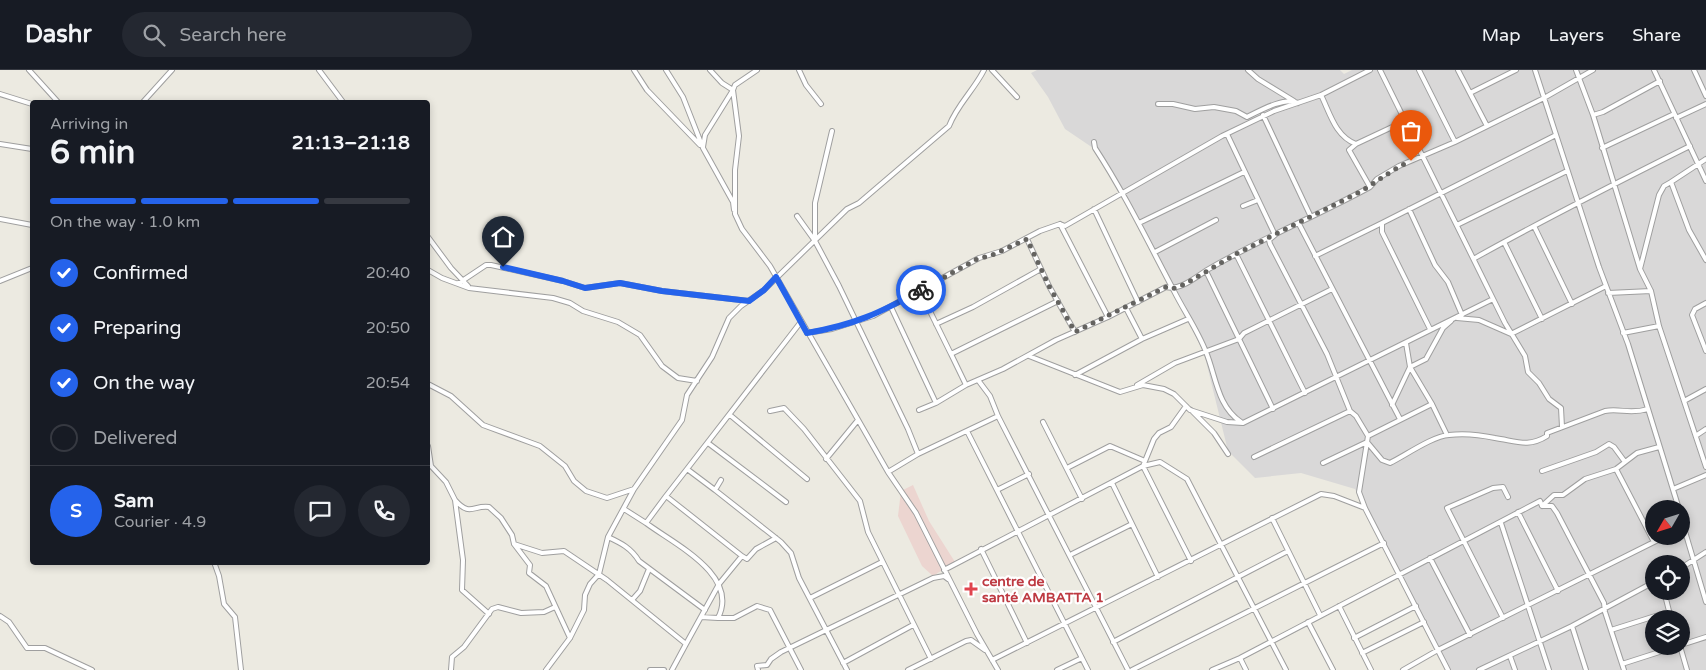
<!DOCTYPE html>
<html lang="en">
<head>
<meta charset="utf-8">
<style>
  :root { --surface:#171b24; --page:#242831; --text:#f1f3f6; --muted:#9ea1a6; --line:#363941; --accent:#2563eb }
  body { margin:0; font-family:"Varela Round",sans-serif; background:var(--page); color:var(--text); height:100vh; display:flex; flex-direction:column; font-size:19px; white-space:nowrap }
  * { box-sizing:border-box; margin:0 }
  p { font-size:16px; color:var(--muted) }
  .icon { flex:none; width:28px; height:28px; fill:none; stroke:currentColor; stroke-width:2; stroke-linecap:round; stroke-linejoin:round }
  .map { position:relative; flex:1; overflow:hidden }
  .panel { position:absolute; left:30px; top:30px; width:400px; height:465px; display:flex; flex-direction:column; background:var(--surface); border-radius:5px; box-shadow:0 2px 8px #0003 }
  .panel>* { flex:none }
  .needle { width:32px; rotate:231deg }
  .buttons { position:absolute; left:1645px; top:430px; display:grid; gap:10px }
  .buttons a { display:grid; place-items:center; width:45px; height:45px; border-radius:50%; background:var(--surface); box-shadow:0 2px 8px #0003; font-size:25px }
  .pin { position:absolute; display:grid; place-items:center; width:42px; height:42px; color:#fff; margin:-51px -21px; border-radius:50% 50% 50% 0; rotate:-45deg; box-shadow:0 0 5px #0007 }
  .pin .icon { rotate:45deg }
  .courier { position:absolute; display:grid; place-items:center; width:50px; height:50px; margin:-25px; border:4px solid #2563eb; border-radius:50%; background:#fff; color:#222; box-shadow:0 1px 6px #0007 }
  .head em { font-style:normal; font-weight:800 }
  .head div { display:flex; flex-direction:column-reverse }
  .head { display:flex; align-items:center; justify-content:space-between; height:85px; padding:0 20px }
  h1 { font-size:32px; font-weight:800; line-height:38px }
  .bar { display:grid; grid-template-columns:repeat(4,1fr); gap:8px 5px; align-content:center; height:60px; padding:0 20px }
  .bar i { height:6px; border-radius:4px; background:var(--line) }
  .bar .current { background:var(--accent) }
  .bar p { grid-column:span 4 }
  .line { display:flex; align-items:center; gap:12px; padding:0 20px; border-top:1px solid var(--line) }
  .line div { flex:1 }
  .round { display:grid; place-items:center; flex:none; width:52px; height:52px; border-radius:26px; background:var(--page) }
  ol { padding:0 20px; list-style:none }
  li { display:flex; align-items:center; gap:15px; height:55px }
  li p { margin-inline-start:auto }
  li .icon { padding:5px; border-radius:50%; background:var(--accent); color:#fff; stroke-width:4 }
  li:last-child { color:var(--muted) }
  li i { width:28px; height:28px; border:2px solid var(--line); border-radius:50% }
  header { display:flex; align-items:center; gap:30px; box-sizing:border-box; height:70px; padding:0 25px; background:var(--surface); border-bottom:1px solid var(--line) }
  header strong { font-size:24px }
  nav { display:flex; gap:28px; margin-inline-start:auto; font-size:18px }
  .search { width:350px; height:45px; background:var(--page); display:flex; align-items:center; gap:12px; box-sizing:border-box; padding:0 18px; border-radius:28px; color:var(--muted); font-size:19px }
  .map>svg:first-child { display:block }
  .residential { fill:#d9d8d8; fill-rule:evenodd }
  .commercial { fill:#ecd5d0 }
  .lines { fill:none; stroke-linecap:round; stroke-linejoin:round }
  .minor-casing { stroke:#9f9f9f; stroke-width:6 }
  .minor { stroke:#fff; stroke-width:4 }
  .done { stroke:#646360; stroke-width:5; stroke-dasharray:0 9 }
  .route { stroke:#2563eb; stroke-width:6 }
  .health-dot { fill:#e0444e; stroke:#fff; stroke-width:2 }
  .labels { text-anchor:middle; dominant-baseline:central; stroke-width:4.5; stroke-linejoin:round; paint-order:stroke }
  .health-label { font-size:14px; font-weight:bold; fill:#be3a42; stroke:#fff; text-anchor:start }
</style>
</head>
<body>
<header>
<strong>Dashr</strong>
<div class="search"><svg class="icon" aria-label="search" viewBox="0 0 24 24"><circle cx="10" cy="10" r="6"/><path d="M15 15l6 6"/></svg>Search here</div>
<nav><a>Map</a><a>Layers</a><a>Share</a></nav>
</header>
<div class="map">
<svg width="1706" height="600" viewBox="0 0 1706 600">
  <rect width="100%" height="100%" fill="#eceae1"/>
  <path class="residential" d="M1037 0H1340L1344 4 1352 0H1706V600H1446L1355 419 1301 403 1255 408 1228 381 1204 283 1119 117 1099 82 1065 59 1048 27 1031 3ZM1654 439H1681V466H1654ZM1654 494H1681V521H1654ZM1654 549H1681V576H1654Z"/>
  <path class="commercial" d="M913 415 929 451 955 492 933 506 922 496 898 446 901 421Z"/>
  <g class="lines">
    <g class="minor-casing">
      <path id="minor" d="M29 0 58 32
        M319 0 343 32
        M634 0 647 20 700 75
        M666 0 683 27 703 78 733 132 734 140
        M757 0 735 15 733 20 739 66 735 100V144L742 159 770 196 888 402 916 443 977 564 998 600
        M799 0 806 15 821 34
        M992 0 1017 27
        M1248 0 1258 9 1294 31
        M1380 0 1505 253 1525 286 1528 302 1539 313 1549 329 1561 338 1562 357
        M1419 0 1455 72
        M1458 0 1487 56
        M1535 0 1599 197 1628 274 1679 439
        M1576 0 1593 45 1640 199
        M1654 0 1706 111
        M1694 0 1706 26
        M1470 23 1516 0
        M0 24 32 34
        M1321 25C1330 43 1335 66 1356 74L1349 80 1370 117
        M143 32 172 0
        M1158 34H1173L1195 39 1214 37 1236 41 1247 47C1259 41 1286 26 1298 33
        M1263 45 1311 147
        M1593 45 1603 42 1660 11
        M1676 48 1706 34
        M1227 64 1275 165 1269 170 1270 174 1327 284 1350 341 1356 346 1368 366 1359 422 1365 438 1448 600
        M1094 72 1095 78C1125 124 1148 172 1174 221 1184 241 1198 261 1206 282 1216 306 1217 336 1241 352
        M0 74 32 79
        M1356 74 1405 51
        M703 77 705 65 733 20 722 13 710 0
        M1602 78 1674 44
        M1706 89 1671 112 1689 160 1706 190
        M1671 112 1664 116 1659 125 1640 199 1651 221 1659 256 1706 397
        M1243 136 1258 130
        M1094 139 1138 232
        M1409 139 1435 195 1448 212 1462 245
        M797 146 815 171 839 216 908 359 918 384
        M0 149 32 155
        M1139 153 1244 102
        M1060 154 1108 247
        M1299 154 1400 349
        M1457 155 1567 101
        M1534 156 1572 234
        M428 167 451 198 468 216
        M815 169V133L832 61
        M1027 169 1049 216 1075 262
        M1504 172 1542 249
        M1155 182 1216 150
        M1236 184 1305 323
        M1315 186 1382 153
        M1475 188C1545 149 1618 112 1690 76
        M428 200 442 208 469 218 553 228 570 233 583 241 618 252 640 265 662 296 678 308 697 311
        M1206 201 1273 339
        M0 211 32 198
        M459 213 486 195H491L563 211 585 218 620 213 662 221 749 231
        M920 221 951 284 1058 231
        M1608 223 1651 221
        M1706 233 1695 239 1692 245 1706 281
        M891 237 936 333
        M1126 238 1142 269
        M1457 248 1479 250 1511 264 1606 216
        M936 254 973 237 1041 199
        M1430 259 1382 162V153L1556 65
        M807 263 832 259 873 246 979 188 1002 181 1040 161 1060 154 1065 156 1222 66 1274 41 1321 25 1370 0
        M1623 263 1659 256
        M1406 273 1410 297 1432 334 1447 365
        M951 284 966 315
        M1029 286 1120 322 1143 315 1164 319 1174 324 1190 340 1227 352 1243 353 1493 229
        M1075 305 1142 269 1188 249
        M978 310 990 326 998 346 1128 600
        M428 314 451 326 483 355 540 376 565 396 574 411 586 421 607 428 634 419 682 350 687 325 712 287 729 248 741 236 764 220 847 139 859 133 949 56C957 35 974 20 984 0
        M1137 315 1175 293 1239 269 1244 263 1332 219
        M1684 331 1706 319
        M1392 335 1410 297 1426 289 1443 258 1451 251
        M1186 336 1171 357 1159 363 1154 369 1143 396 1191 491
        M919 340 936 333 966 315 1003 299 1056 270 1108 247 1166 217C1180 221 1196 207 1207 200 1260 169 1317 146 1370 117L1377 109 1399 96 1455 72 1544 28 1593 0
        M1191 340 1214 363 1228 384
        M770 341 784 338 804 359 860 431 868 462 931 589
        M730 345 807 409
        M1043 352 1082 429
        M967 361 1088 600
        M1697 365 1706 359
        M1368 366 1432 334
        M1367 372 1382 390 1390 393C1406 385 1433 366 1449 365 1464 363 1481 365 1495 368 1516 371 1528 378 1547 366V363L1605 341C1621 338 1629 345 1648 339
        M708 373 786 432
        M428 376 431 396 446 412 455 430 463 490 462 520 489 544
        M1254 387 1350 341
        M826 389 858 350
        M1323 393 1367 372
        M1067 398 1110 376 1145 391
        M687 399 800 253
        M1616 399 1654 472
        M1542 401 1596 382 1609 374 1614 377 1625 392
        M888 402 918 384 998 346
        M721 410 715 420 781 472 791 483 799 508 847 600
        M1112 413 1158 507
        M1673 419 1706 405
        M997 420 1029 404
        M666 426 687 399 715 420
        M455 430C470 447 473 435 489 437L501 448 512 465 514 474 530 495 529 503 546 516 570 568
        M1542 436 1554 425H1563L1585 409 1616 399 1637 383 1659 377
        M624 439 646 453
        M1518 442 1558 521
        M1272 448 1320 545
        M1681 448 1706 532
        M1501 453 1549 600
        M608 467C621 473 631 478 639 491L705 540
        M514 474 542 483 564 481 607 510 686 574 719 514 742 486 666 426 646 453C674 474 740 505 718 548H734L757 536 770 540 801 600
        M981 479 1027 573
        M1070 485 1132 454
        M742 486 747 489 756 479 776 468
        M1430 488 1470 565
        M214 492 219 506 224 534 235 547 241 600
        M1681 498 1706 482
        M944 500 1143 396 1160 392 1187 409 1286 600
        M1664 521 1671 549
        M810 528 882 492
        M632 530 640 521 649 499
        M1339 536 1371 600
        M0 546 9 552 27 578H45L92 600
        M701 547 718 548
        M1503 548 1447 438 1493 418 1503 417 1508 427
        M1308 552 1333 600
        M1572 556 1586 600
        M1611 560 1668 542
        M1354 568 1416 536
        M1113 572 1288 481
        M1681 575 1706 567
        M1680 576 1687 600
        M1362 583 1424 552
        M1510 586 1515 600
        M1240 588 1246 600
        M992 590 1321 424 1334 426 1365 438
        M843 593 913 555
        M1622 594 1678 576
        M451 600 452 587 464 577 492 539 498 537 521 543 544 542 555 537
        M546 600 570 568 584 540 585 525 590 514 599 504 608 467 634 419
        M650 600H664
        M672 600 686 574
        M758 600 757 596 767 595 771 589 781 582 933 508 944 506 948 509
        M908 600 966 571 971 570 985 580
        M1057 600 1082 588
        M1132 600 1384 473
        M1212 600 1240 588 1540 431 1542 436H1552L1557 443 1604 533 1605 542 1624 600
        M1403 600 1438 580 1666 466
        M1479 600 1572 556 1654 512"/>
    </g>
    <use href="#minor" class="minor"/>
  </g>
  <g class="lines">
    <path class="done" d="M921 220 979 188 990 186 1027 169 1049 216 1075 262 1166 217 1172 219 1185 214 1236 184 1356 124C1375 114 1390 100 1411 91"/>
    <path class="route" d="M503 197 563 211 585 218 620 213 662 221 749 231 764 220 776 207 807 263C854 255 880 243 921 220"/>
  </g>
  <path class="health-dot" d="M968.5 511.5h5v5h5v5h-5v5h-5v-5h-5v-5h5z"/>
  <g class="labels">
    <g class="health-label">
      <text x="982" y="511">centre de<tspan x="982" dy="16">santé AMBATTA 1</tspan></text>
    </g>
  </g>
</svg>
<div class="buttons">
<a><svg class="needle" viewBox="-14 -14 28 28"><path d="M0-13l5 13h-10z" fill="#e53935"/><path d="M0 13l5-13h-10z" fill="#9ea1a6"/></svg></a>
<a><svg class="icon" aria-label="locate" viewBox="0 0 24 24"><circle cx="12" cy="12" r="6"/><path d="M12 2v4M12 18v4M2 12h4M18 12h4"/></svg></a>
<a><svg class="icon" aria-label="layers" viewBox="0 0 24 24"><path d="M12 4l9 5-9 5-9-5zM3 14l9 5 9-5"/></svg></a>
</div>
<div class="pin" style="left:1411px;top:91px;background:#ea580c"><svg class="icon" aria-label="bag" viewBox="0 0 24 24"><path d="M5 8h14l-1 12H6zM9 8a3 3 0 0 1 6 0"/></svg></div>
<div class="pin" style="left:503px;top:197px;background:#1f2937"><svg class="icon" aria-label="home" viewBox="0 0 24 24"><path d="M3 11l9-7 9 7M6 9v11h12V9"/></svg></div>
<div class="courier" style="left:921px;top:220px"><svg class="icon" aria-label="bike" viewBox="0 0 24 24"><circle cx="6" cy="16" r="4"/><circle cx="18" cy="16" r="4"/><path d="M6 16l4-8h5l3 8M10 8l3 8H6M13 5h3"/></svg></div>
<section class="panel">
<div class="head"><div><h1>6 min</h1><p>Arriving in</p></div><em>21:13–21:18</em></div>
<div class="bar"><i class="current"></i><i class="current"></i><i class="current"></i><i></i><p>On the way · 1.0 km</p></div>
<ol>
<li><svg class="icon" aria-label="check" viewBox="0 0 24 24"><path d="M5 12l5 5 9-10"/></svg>Confirmed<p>20:40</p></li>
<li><svg class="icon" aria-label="check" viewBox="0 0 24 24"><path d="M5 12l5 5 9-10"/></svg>Preparing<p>20:50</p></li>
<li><svg class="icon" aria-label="check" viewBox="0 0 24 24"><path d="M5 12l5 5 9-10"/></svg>On the way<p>20:54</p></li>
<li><i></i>Delivered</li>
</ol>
<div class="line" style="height:90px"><b class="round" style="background:var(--accent);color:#fff">S</b><div><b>Sam</b><p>Courier · 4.9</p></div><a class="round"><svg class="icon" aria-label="chat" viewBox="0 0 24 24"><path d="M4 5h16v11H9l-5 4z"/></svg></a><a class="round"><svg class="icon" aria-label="phone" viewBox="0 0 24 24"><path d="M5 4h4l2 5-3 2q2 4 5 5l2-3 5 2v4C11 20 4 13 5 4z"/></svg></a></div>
</section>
</div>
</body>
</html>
